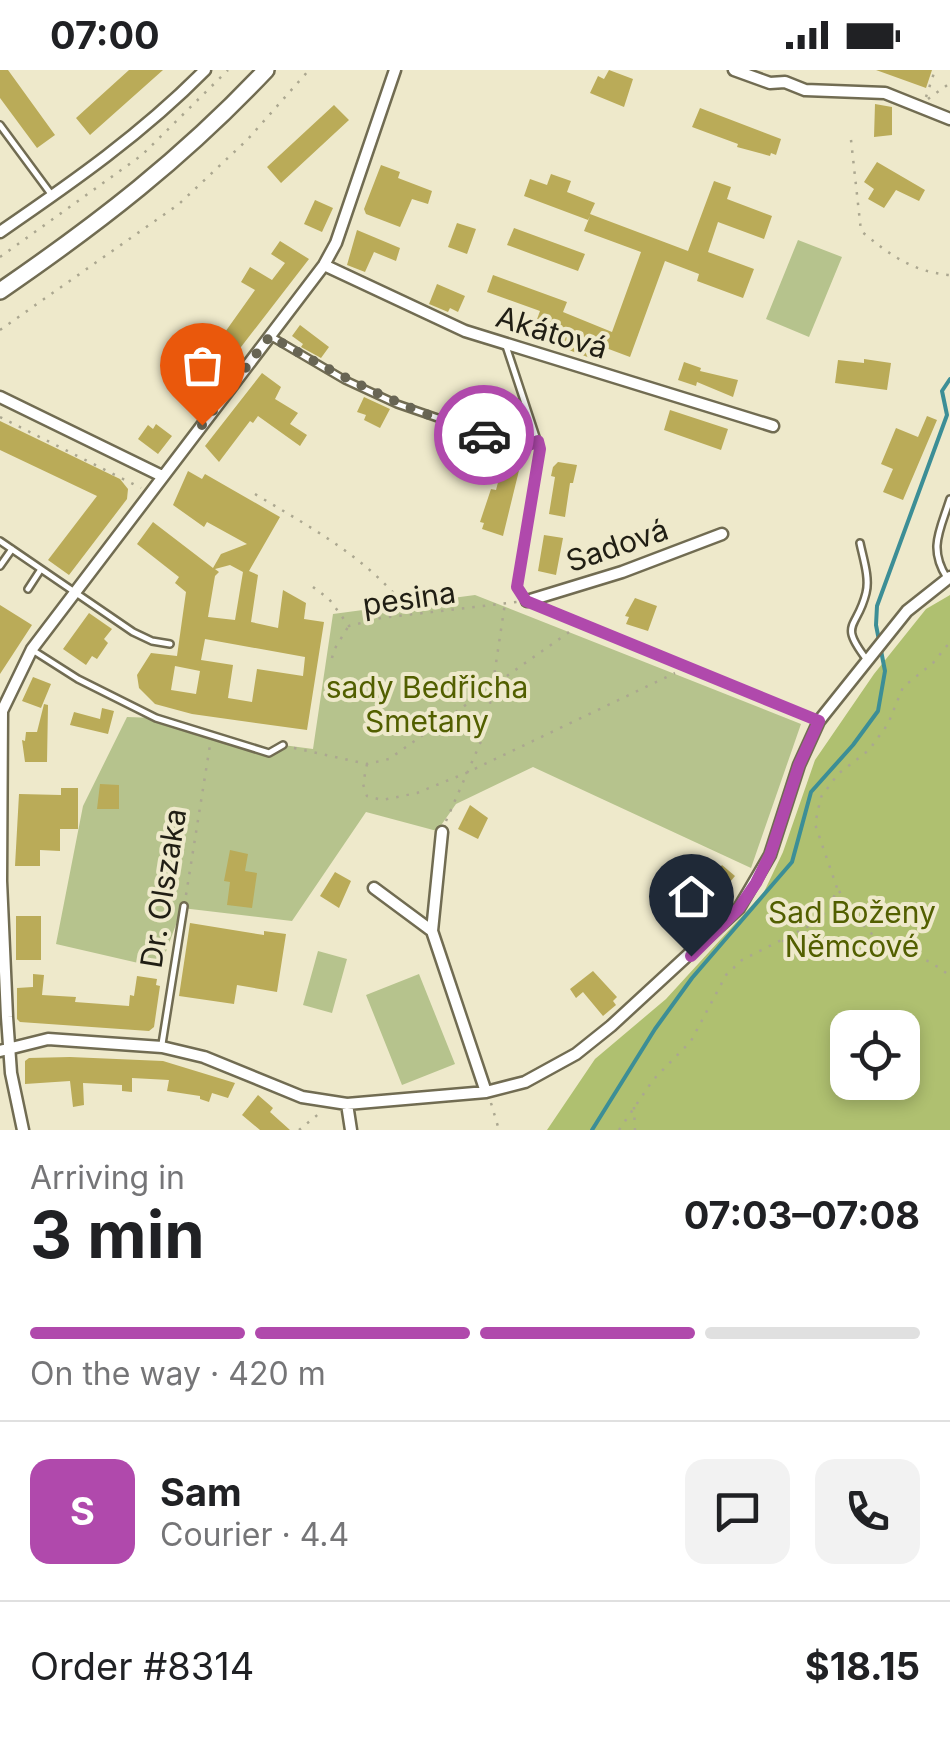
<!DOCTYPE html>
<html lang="en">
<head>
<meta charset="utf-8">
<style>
  :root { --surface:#fff; --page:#f2f2f2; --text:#202124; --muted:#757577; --line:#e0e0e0; --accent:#b049ac }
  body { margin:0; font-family:Inter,sans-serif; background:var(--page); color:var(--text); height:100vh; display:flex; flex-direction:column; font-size:38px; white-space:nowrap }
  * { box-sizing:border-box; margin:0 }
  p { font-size:32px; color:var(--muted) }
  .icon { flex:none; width:55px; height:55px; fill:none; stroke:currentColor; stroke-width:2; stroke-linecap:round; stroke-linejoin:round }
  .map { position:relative; height:1060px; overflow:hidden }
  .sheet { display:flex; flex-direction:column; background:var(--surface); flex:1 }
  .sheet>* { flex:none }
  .tools { position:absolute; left:830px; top:940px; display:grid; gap:20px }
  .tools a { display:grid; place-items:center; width:90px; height:90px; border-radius:20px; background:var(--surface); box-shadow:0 5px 15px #0003; font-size:50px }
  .pin { position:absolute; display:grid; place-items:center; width:85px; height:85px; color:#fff; margin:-102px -42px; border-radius:50% 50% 50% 0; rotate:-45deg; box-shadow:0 0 10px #0007 }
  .pin .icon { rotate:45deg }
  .courier { position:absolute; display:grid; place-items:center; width:100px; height:100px; margin:-50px; border:8px solid #b049ac; border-radius:50%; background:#fff; color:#222; box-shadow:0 2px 12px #0007 }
  .headline em { font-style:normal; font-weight:700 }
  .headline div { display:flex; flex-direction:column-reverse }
  .headline { display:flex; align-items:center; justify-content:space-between; height:170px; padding:0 30px }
  h1 { font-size:65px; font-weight:700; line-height:75px }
  .bar { display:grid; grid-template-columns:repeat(4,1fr); gap:15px 10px; align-content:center; height:120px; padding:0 30px }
  .bar i { height:12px; border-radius:8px; background:var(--line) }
  .bar .current { background:var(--accent) }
  .bar p { grid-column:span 4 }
  .line { display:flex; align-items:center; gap:25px; padding:0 30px; border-top:2px solid var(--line) }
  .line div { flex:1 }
  .round { display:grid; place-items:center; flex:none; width:105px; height:105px; border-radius:20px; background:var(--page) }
  .status { display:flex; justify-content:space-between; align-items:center; height:70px; padding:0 50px; background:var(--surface); direction:ltr }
  .status svg { height:28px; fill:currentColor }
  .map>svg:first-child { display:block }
  .green { fill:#b6c38d }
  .forest { fill:#afc070; fill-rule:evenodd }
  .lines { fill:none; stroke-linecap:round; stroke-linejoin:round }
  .stream { stroke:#3c8e96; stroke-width:4 }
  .building { fill:#baab58; fill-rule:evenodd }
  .service-casing { stroke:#716c52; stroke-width:10 }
  .minor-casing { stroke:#716c52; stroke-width:15 }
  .primary-casing { stroke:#716c52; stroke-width:20 }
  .path { stroke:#aba790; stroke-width:2.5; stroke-dasharray:2.5 8; stroke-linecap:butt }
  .service { stroke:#fff; stroke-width:5 }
  .minor { stroke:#fff; stroke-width:10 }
  .primary { stroke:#fff; stroke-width:15 }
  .done { stroke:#686554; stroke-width:10; stroke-dasharray:0 18 }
  .route { stroke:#b049ac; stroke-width:12 }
  .labels { text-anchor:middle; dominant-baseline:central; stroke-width:8; stroke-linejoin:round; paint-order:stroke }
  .street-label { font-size:30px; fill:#201e14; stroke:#eee9cb }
  .park-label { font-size:30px; fill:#525f00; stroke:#eee9cb }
</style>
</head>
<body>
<div class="status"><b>07:00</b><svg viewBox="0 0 49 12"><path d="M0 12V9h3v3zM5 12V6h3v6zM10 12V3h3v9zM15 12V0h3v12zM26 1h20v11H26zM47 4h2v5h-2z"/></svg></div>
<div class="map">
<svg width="950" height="1060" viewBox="0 0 950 1060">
  <rect width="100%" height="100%" fill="#eee9cb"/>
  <path class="green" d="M798 170 842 187 809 267 766 249Z
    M475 525 801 654 751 798 533 697 456 734 437 761 366 742 292 851 182 838 160 898 56 874 83 736 127 647 156 648 269 683 283 675 313 679 333 544Z
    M318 881 347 889 332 943 303 935Z
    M419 904 455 994 402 1015 366 925Z"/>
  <path class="forest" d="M950 525V1060H547L595 989 666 929 764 822 783 782 815 690 874 604 926 539ZM848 958H902V1012H848Z"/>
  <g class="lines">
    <path class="stream" d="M592 1060 655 959 692 908 792 792 811 722 853 675 878 641 885 601 876 555 877 536 947 345 942 321 950 309"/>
  </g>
  <path class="building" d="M0 0H8L55 65 37 78 0 28Z
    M129 0H163L90 65 76 48Z
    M609 0 633 9 624 37 590 23 598 6 604 9Z
    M876 0H932L926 18Z
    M875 34 892 37V65L874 67Z
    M334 35 349 50 281 113 267 97Z
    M700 38 781 69 776 85 771 83 770 86 737 77 738 74 692 57Z
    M877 92 925 120 919 131 896 120 884 138 868 129 874 119 864 112Z
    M381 95 400 102 398 108 432 121 428 134 412 129 400 157 366 144 364 139Z
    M551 104 571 111 567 122 595 133 590 144 688 181 714 111 731 117 727 129 772 146 764 169 718 152 708 182 754 199 743 228 697 211 699 204 665 191 630 287 606 278 601 292 531 266 540 241 487 222 493 205 567 232 563 242 612 262 641 182 584 161 590 146 588 150 524 126 530 109 547 115Z
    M315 130 333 138 322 162 304 154Z
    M457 153 476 159 467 184 448 177Z
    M514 158 585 184 578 201 507 175Z
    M357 160 400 178 396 191 374 182 365 202 347 195Z
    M280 171 309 189 224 299 186 271 192 263 213 279 255 220 241 212 250 197 272 210 285 193 271 184Z
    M437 214 465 226 458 242 450 238 448 242 429 234Z
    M300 255 329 277 321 288 301 277 303 274 292 266Z
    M864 289 891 293 887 320 835 313 838 290 864 293Z
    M684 292 701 298 700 301 738 310 733 327 697 312 696 316 678 310Z
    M262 303 281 317 275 329 298 343 290 354 307 365 300 376 258 346 253 353 250 351 219 392 205 376Z
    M364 327 390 339 380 358 364 350 366 345 357 342Z
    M481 329 505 336 498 360 481 355 485 342 478 340Z
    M670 340 728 359 721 380 664 360Z
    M927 346 937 350 903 430 883 422 893 399 881 394 896 358 918 367Z
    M0 351 120 409 128 419 127 429 69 505 48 490 97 426 0 380Z
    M156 354 172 366 158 384 138 369 148 355 153 359Z
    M504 379 523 384 503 466 482 459 484 453 480 452 491 419 496 420 501 401 482 397 484 386 497 388 498 384 503 385Z
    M558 392 577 395 573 413H570L565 447 549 444 555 407 551 406 553 397Z
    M188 401 202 409 205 404 280 447 249 501 258 505 251 552 278 558 283 520 306 533 304 549 324 552 307 660 192 644 155 634 139 618 137 605 151 583 177 586 186 522 175 513 179 507 137 474 153 452 213 498 221 484 247 474 207 452 204 457 173 435ZM230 495 243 502 235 550 208 547 215 506 219 502 215 499ZM205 569 305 587 303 606 257 599 252 632 228 628 233 595 201 590ZM175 596 200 601 196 624 171 620Z
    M544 465 563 468 556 505 538 501Z
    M635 528 657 536 648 561 626 554 629 547 625 546Z
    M0 535 32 555 0 604Z
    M89 543 112 559 104 569 108 573 97 589 92 586 86 595 63 579Z
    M33 607 51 614 41 638 22 631Z
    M44 634 48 635 47 692H25L22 670 25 671 26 662H37Z
    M102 638 114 641 108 664 70 655 74 642 100 649Z
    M100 714 119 715V739H97Z
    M61 718H78V759H60V781L40 780V796H15L19 724 61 725Z
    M470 735 488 748 478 769 458 759Z
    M230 780 248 784 245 801 257 803 252 838 227 835 230 812 224 811Z
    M722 795 735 806 714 831 701 819Z
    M335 802 351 811 339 838 320 826Z
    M16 846H41V890H16Z
    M190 853 264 865V861L286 864 277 922 237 915 234 934 179 926Z
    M593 901 617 927 613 931 616 935 603 946 583 922 576 928 570 919Z
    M33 904 44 905 42 925 76 927 75 932 129 936 130 925 134 926 137 906 157 909 156 915 160 916 154 957 149 961 20 952 17 949V918L33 917Z
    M70 987 163 991 235 1013 228 1028 212 1023 209 1032 200 1029V1026L167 1021 169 1010 132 1008V1022L122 1021V1015L83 1013 84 1035 73 1037 70 1011 25 1014V991L29 988Z
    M258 1025 273 1038 270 1042 290 1060H260L242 1045Z"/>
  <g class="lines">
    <g class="service-casing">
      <path id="service" d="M0 55 51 124
        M270 266 345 310 397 334 522 377 538 371
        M506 276 540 379 517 517 527 531 816 650
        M0 471 133 562 152 571 170 574
        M860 473C863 488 870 508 866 523 857 560 838 552 867 590
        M0 496 12 479
        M947 508C928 478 940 461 950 429
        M28 519 41 499
        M34 581 78 609 156 648 269 683 283 675
        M162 974 184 836"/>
    </g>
    <g class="minor-casing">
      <path id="minor" d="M734 0 770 13 785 12 805 20 885 23 950 49
        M0 162C73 112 143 63 205 0
        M324 195 465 261 773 356
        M0 327 162 406
        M527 531 622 502 722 464
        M442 762 432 861 486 1022
        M374 818 432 861
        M0 981 48 969 162 977 204 987 302 1027 347 1034 486 1022 525 1012 576 984 611 956 739 838 770 785 799 695 819 651 907 541 950 507
        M347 1034 351 1060
        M23 1060 11 1003 7 947 1 811 2 641 32 579 324 195 336 173 395 0"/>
    </g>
    <g class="primary-casing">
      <path id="primary" d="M0 221C99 153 183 88 266 0"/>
    </g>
    <path class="path" d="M926 27 935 0
      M928 29 950 13
      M851 70 861 161C889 184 912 202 950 205
      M0 187 142 85 228 0
      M0 260 179 134 248 69 309 0
      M0 347 141 418
      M255 424C313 459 370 489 411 544
      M313 517 329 529 349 556 381 548 517 532
      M332 588 334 580 348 557
      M294 678 367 694 389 689 572 560
      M367 694 363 714 367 726 382 730 417 723 466 703 675 603
      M446 751 486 660 505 533
      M839 821 856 848 881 873
      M186 825 210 675
      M782 871C842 874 900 865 950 906
      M491 1033 499 1060
      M634 1037 635 1060
      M299 1060 321 1042
      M619 1060 653 1010 691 971 726 905 742 890 813 854 830 838 837 818 815 754 821 727 838 704 869 680 888 654 903 617 933 593 950 572"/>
    <use href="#service" class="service"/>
    <use href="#minor" class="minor"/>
    <use href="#primary" class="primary"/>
  </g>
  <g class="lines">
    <path class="done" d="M202 355 270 266C339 307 407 340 484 365"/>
    <path class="route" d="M484 365 522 378 538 371 540 379 517 517 526 531 819 651 799 695 770 785 756 813 739 838 691 886"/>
  </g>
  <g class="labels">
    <g class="street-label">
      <text transform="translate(552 262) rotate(17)">Akátová</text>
      <text transform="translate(617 475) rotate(-19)">Sadová</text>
      <text transform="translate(409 528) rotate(-8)">pesina</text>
      <text transform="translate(163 818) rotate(-81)">Dr. Olszaka</text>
    </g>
    <g class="park-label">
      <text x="427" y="617">sady Bedřicha<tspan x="427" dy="34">Smetany</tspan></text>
      <text x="852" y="842">Sad Boženy<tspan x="852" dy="34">Němcové</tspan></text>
    </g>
  </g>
</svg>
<div class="tools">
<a><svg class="icon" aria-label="locate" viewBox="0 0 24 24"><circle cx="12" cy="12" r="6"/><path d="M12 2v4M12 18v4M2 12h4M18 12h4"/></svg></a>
</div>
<div class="pin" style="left:202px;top:355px;background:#ea580c"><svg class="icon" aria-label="bag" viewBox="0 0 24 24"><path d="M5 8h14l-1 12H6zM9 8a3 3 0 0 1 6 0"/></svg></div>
<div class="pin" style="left:691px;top:886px;background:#1f2937"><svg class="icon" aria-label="home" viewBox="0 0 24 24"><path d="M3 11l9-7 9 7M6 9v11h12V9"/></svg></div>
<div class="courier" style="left:484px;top:365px"><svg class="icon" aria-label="car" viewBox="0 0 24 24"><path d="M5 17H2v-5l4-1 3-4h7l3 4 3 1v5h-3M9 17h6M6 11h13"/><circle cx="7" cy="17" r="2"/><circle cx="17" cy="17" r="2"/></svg></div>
</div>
<section class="sheet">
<div class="headline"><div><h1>3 min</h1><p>Arriving in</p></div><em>07:03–07:08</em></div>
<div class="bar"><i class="current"></i><i class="current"></i><i class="current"></i><i></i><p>On the way · 420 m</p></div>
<div class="line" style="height:180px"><b class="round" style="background:var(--accent);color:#fff">S</b><div><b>Sam</b><p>Courier · 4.4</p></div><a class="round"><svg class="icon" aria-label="chat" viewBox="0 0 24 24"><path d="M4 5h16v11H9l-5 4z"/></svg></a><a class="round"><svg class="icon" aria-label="phone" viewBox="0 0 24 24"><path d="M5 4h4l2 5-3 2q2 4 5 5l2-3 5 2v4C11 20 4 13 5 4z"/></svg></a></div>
<div class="line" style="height:130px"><div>Order #8314</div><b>$18.15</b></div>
</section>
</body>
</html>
